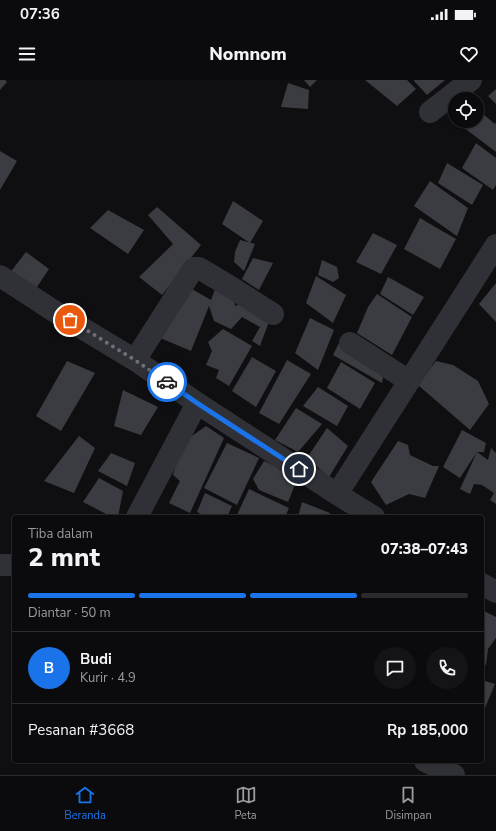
<!DOCTYPE html>
<html lang="id">
<head>
<meta charset="utf-8">
<style>
  :root { --surface:#0b0b0d; --page:#141416; --text:#f1f3f6; --muted:#9a9b9d; --line:#2b2b2e; --accent:#1a73e8 }
  body { margin:0; font-family:"Nunito Sans",sans-serif; background:var(--page); color:var(--text); height:100vh; display:flex; flex-direction:column; font-size:15px; white-space:nowrap }
  * { box-sizing:border-box; margin:0 }
  p { font-size:13px; color:var(--muted) }
  .icon { flex:none; width:22px; height:22px; fill:none; stroke:currentColor; stroke-width:2; stroke-linecap:round; stroke-linejoin:round }
  .map { position:relative; flex:1; overflow:hidden }
  .panel { position:absolute; left:12px; top:435px; width:472px; height:248px; display:flex; flex-direction:column; background:var(--surface); border-radius:4px; box-shadow:0 1px 3px #0004,0 0 0 1px var(--line) }
  .panel>* { flex:none }
  .controls { position:absolute; left:448px; top:12px; display:grid; gap:8px }
  .controls a { display:grid; place-items:center; width:36px; height:36px; border-radius:50%; background:var(--surface); box-shadow:0 1px 3px #0004,0 0 0 1px var(--line); font-size:20px }
  .pin { position:absolute; display:grid; place-items:center; width:34px; height:34px; color:#fff; margin:-17px; border:2px solid #fff; border-radius:50%; box-shadow:0 1px 4px #0007 }
  .courier { position:absolute; display:grid; place-items:center; width:40px; height:40px; margin:-20px; border:3px solid #1a73e8; border-radius:50%; background:#fff; color:#222; box-shadow:0 1px 5px #0007 }
  .overview em { font-style:normal; font-weight:800 }
  .overview div { display:flex; flex-direction:column-reverse }
  .overview { display:flex; align-items:center; justify-content:space-between; height:68px; padding:0 16px }
  h1 { font-size:26px; font-weight:800; line-height:30px }
  .bar { display:grid; grid-template-columns:repeat(4,1fr); gap:6px 4px; align-content:center; height:48px; padding:0 16px }
  .bar i { height:5px; border-radius:3px; background:var(--line) }
  .bar .on { background:var(--accent) }
  .bar p { grid-column:span 4 }
  .line { display:flex; align-items:center; gap:10px; padding:0 16px; border-top:1px solid var(--line) }
  .line div { flex:1 }
  .round { display:grid; place-items:center; flex:none; width:42px; height:42px; border-radius:21px; background:var(--page) }
  .status { display:flex; justify-content:space-between; align-items:center; height:28px; padding:0 20px; background:var(--surface); direction:ltr }
  .status svg { height:11px; fill:currentColor }
  header { display:flex; justify-content:space-between; align-items:center; height:52px; padding:0 16px; background:var(--surface); font-size:18px; font-weight:800 }
  .tab-bar { display:flex; justify-content:space-around; align-items:center; height:56px; border-top:1px solid var(--line); background:var(--surface); font-size:11px; color:var(--muted) }
  .tab-bar a { display:grid; justify-items:center; gap:2px }
  .tab-bar .on { color:var(--accent) }
  .map>svg:first-child { display:block }
  .building { fill:#3b3c41 }
  .lines { fill:none; stroke-linecap:round; stroke-linejoin:round }
  .minor { stroke:#303136; stroke-width:22 }
  .done { stroke:#6d707a; stroke-width:4; stroke-dasharray:0 7.2 }
  .route { stroke:#1a73e8; stroke-width:5 }
</style>
</head>
<body>
<div class="status"><b>07:36</b><svg viewBox="0 0 49 12"><path d="M0 12V9h3v3zM5 12V6h3v6zM10 12V3h3v9zM15 12V0h3v12zM26 1h20v11H26zM47 4h2v5h-2z"/></svg></div>
<header><svg class="icon" aria-label="menu" viewBox="0 0 24 24"><path d="M4 6h16M4 12h16M4 18h16"/></svg>Nomnom<svg class="icon" aria-label="heart" viewBox="0 0 24 24"><path d="M12 20l-8-8c-3-5 5-10 8-4 3-6 11-1 8 4z"/></svg></header>
<div class="map">
<svg width="496" height="695" viewBox="0 0 496 695">
  <rect width="100%" height="100%" fill="#0f0f11"/>
  <path class="building" d="M0 0H5L7 2 0 10Z
    M304 0H317L310 7Z
    M365 0H407L416 9 397 26Z
    M414 0H445L427 15 414 1Z
    M288 3 309 10 308 29 281 27Z
    M496 9V24L488 16Z
    M477 29 495 44 496 42V72L463 47 466 41H477Z
    M476 63 496 78V105L493 110 462 88Z
    M0 71 17 81 0 110Z
    M447 83 483 105 472 125 438 103Z
    M430 101 468 128 457 156 414 126Z
    M233 121 263 141 250 163 222 144Z
    M157 127 201 165 162 215 139 197 173 164 148 135Z
    M108 130 144 150 128 174 90 148Z
    M420 138 456 159 440 189 404 169Z
    M373 153 397 165 381 194 356 182Z
    M240 160 255 164 244 191 234 182 235 172Z
    M26 172 49 189 35 210 9 194Z
    M253 178 273 183 259 210 242 199Z
    M322 180 337 187 339 198 333 202 318 195Z
    M316 196 346 215 333 243 306 223Z
    M388 197 424 217 413 235 380 214Z
    M496 203V242L479 224Z
    M217 204 234 210 235 226 245 222 270 239 260 266 252 261 260 247 242 237 231 249 214 241 209 226 191 271 158 257 192 209 211 220Z
    M377 214 412 237 392 275 357 253 368 227Z
    M310 238 334 250 318 290 295 273Z
    M223 249 252 266 229 306 216 298 219 290 206 285 212 271 208 262Z
    M340 261 385 289 382 303 333 275Z
    M252 277 276 291 256 327 232 311Z
    M287 280 311 294 279 344 259 333Z
    M67 281 95 293 61 351 36 336Z
    M436 281 453 285 478 301 489 324 470 350 418 305Z
    M341 282 375 303 360 329 327 308Z
    M318 307 348 326 337 346 303 326Z
    M123 310 158 327 141 355 114 346Z
    M296 328 322 344 298 372 275 360Z
    M206 346 224 358 190 433 169 423 180 401 173 395 182 363Z
    M327 348 348 366 329 397 307 378Z
    M462 350 486 363 484 372H477L460 398 443 387Z
    M79 356 95 368 74 413 44 401Z
    M398 361 408 365 410 375 433 386H439L425 418 409 414 386 425 371 402Z
    M227 363 259 378 237 425 204 408Z
    M491 368 496 373V424L490 420 494 413 482 405 474 404 470 414 460 409 477 372 488 380Z
    M111 373 135 383 127 406 98 391Z
    M264 381 298 397 288 422 259 410 253 399Z
    M99 398 123 411 118 437H112L83 422Z
    M249 409 289 428 285 437H236Z
    M205 413 232 426 227 437H207L197 432Z
    M302 422 330 433 329 437H298Z
    M482 530 496 537V558L488 569 486 585 482 583V567L488 569 482 566Z
    M482 600 495 604 485 628 482 627Z"/>
  <g class="lines">
    <path class="minor" d="M430 32 471 0
      M0 196 57 233 135 280 197 323 337 414 374 437
      M350 263 409 301
      M135 280 193 189 195 188H199L234 209 273 234
      M337 414 496 165
      M137 437 197 323
      M0 485H14
      M482 504 496 512
      M425 681 454 695"/>
  </g>
  <g class="lines">
    <path class="done" d="M70 240 135 280 167 302"/>
    <path class="route" d="M167 302 197 323 299 389"/>
  </g>
</svg>
<div class="controls">
<a><svg class="icon" aria-label="locate" viewBox="0 0 24 24"><circle cx="12" cy="12" r="6"/><path d="M12 2v4M12 18v4M2 12h4M18 12h4"/></svg></a>
</div>
<div class="pin" style="left:70px;top:240px;background:#ea580c"><svg class="icon" aria-label="bag" viewBox="0 0 24 24"><path d="M5 8h14l-1 12H6zM9 8a3 3 0 0 1 6 0"/></svg></div>
<div class="pin" style="left:299px;top:389px;background:#1f2937"><svg class="icon" aria-label="home" viewBox="0 0 24 24"><path d="M3 11l9-7 9 7M6 9v11h12V9"/></svg></div>
<div class="courier" style="left:167px;top:302px"><svg class="icon" aria-label="car" viewBox="0 0 24 24"><path d="M5 17H2v-5l4-1 3-4h7l3 4 3 1v5h-3M9 17h6M6 11h13"/><circle cx="7" cy="17" r="2"/><circle cx="17" cy="17" r="2"/></svg></div>
<section class="panel">
<div class="overview"><div><h1>2 mnt</h1><p>Tiba dalam</p></div><em>07:38–07:43</em></div>
<div class="bar"><i class="on"></i><i class="on"></i><i class="on"></i><i></i><p>Diantar · 50 m</p></div>
<div class="line" style="height:72px"><b class="round" style="background:var(--accent);color:#fff">B</b><div><b>Budi</b><p>Kurir · 4.9</p></div><a class="round"><svg class="icon" aria-label="chat" viewBox="0 0 24 24"><path d="M4 5h16v11H9l-5 4z"/></svg></a><a class="round"><svg class="icon" aria-label="phone" viewBox="0 0 24 24"><path d="M5 4h4l2 5-3 2q2 4 5 5l2-3 5 2v4C11 20 4 13 5 4z"/></svg></a></div>
<div class="line" style="height:52px"><div>Pesanan #3668</div><b>Rp 185,000</b></div>
</section>
</div>
<nav class="tab-bar">
<a class="on"><svg class="icon" aria-label="home" viewBox="0 0 24 24"><path d="M3 11l9-7 9 7M6 9v11h12V9"/></svg>Beranda</a>
<a><svg class="icon" aria-label="map" viewBox="0 0 24 24"><path d="M3 6l6-2 6 2 6-2v14l-6 2-6-2-6 2zM9 4v14M15 6v14"/></svg>Peta</a>
<a><svg class="icon" aria-label="saved" viewBox="0 0 24 24"><path d="M7 4h10v16l-5-4-5 4z"/></svg>Disimpan</a>
</nav>
</body>
</html>
